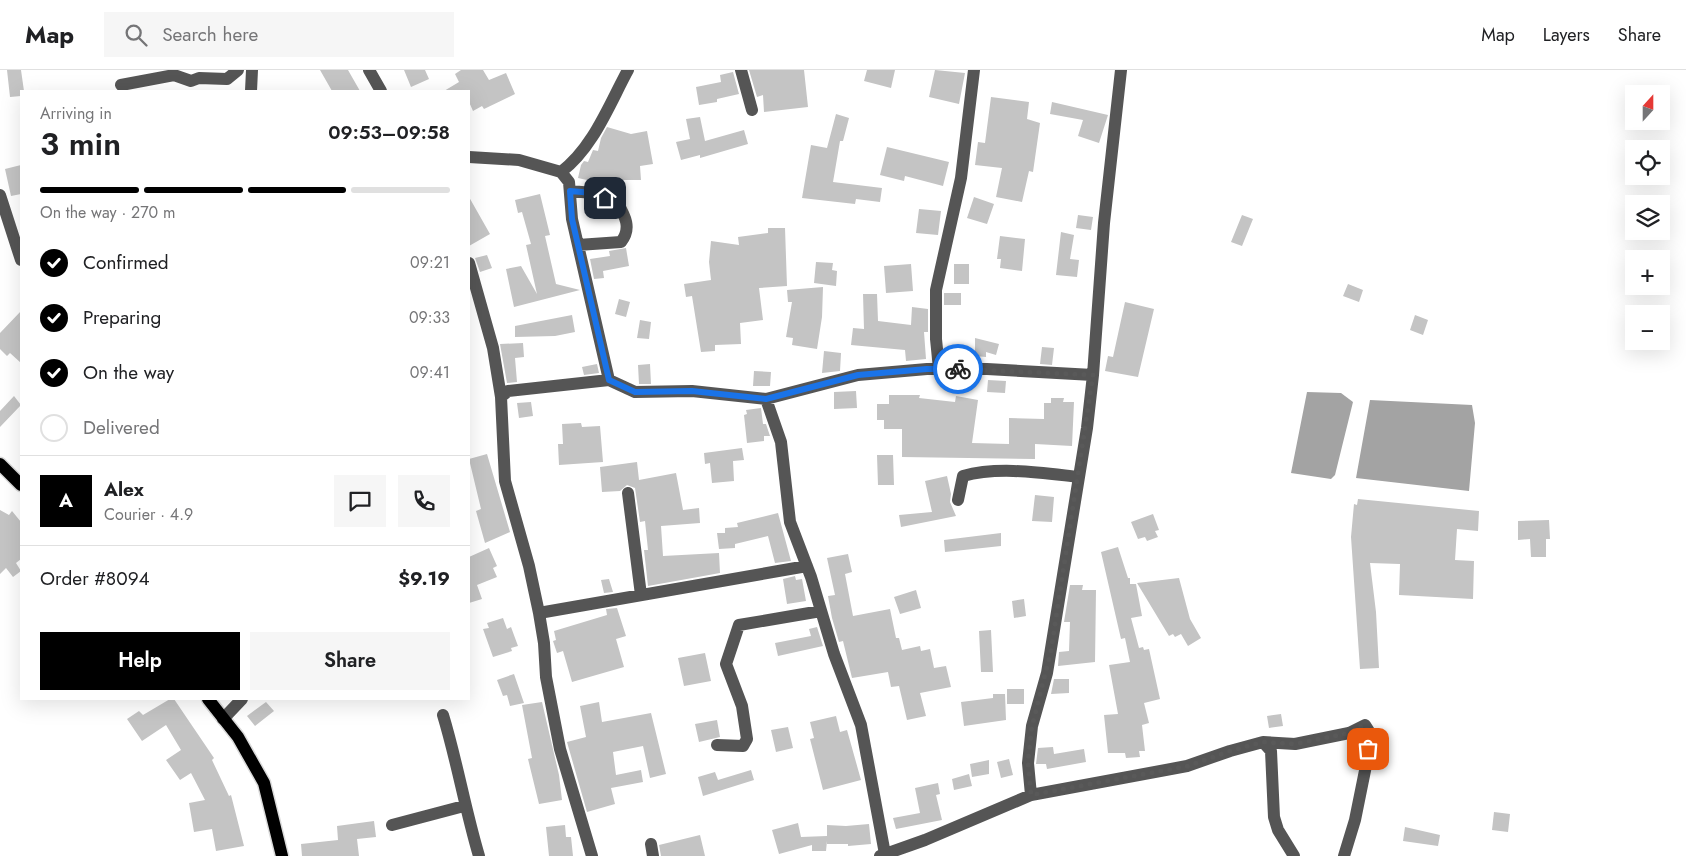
<!DOCTYPE html>
<html lang="en">
<head>
<meta charset="utf-8">
<style>
  :root { --surface:#fff; --page:#f6f6f6; --text:#202124; --muted:#757577; --line:#e0e0e0; --accent:#000 }
  body { margin:0; font-family:Jost,sans-serif; background:var(--page); color:var(--text); height:100vh; display:flex; flex-direction:column; font-size:19px; white-space:nowrap }
  * { box-sizing:border-box; margin:0 }
  p { font-size:16px; color:var(--muted) }
  .icon { flex:none; width:28px; height:28px; fill:none; stroke:currentColor; stroke-width:2; stroke-linecap:round; stroke-linejoin:round }
  .map { position:relative; flex:1; overflow:hidden }
  .sheet { position:absolute; left:20px; top:20px; width:450px; height:610px; display:flex; flex-direction:column; background:var(--surface); border-radius:0px; box-shadow:0 5px 20px #0002 }
  .sheet>* { flex:none }
  .needle { width:32px; rotate:21deg }
  .buttons { position:absolute; left:1625px; top:15px; display:grid; gap:10px }
  .buttons a { display:grid; place-items:center; width:45px; height:45px; border-radius:0px; background:var(--surface); box-shadow:0 5px 20px #0002; font-size:25px }
  .pin { position:absolute; display:grid; place-items:center; width:42px; height:42px; color:#fff; margin:-21px; border-radius:10px; box-shadow:0 2px 8px #0006 }
  .courier { position:absolute; display:grid; place-items:center; width:50px; height:50px; margin:-25px; border:4px solid #1a73e8; border-radius:50%; background:#fff; color:#222; box-shadow:0 1px 6px #0007 }
  .overview em { font-style:normal; font-weight:600 }
  .overview div { display:flex; flex-direction:column-reverse }
  .overview { display:flex; align-items:center; justify-content:space-between; height:85px; padding:0 20px }
  h1 { font-size:32px; font-weight:600; line-height:38px }
  .bar { display:grid; grid-template-columns:repeat(4,1fr); gap:8px 5px; align-content:center; height:60px; padding:0 20px }
  .bar i { height:6px; border-radius:4px; background:var(--line) }
  .bar .active { background:var(--accent) }
  .bar p { grid-column:span 4 }
  .line { display:flex; align-items:center; gap:12px; padding:0 20px; border-top:1px solid var(--line) }
  .line div { flex:1 }
  .round { display:grid; place-items:center; flex:none; width:52px; height:52px; border-radius:0px; background:var(--page) }
  ol { padding:0 20px; list-style:none }
  li { display:flex; align-items:center; gap:15px; height:55px }
  li p { margin-inline-start:auto }
  li .icon { padding:5px; border-radius:50%; background:var(--accent); color:#fff; stroke-width:4 }
  li:last-child { color:var(--muted) }
  li i { width:28px; height:28px; border:2px solid var(--line); border-radius:50% }
  .button { display:flex; gap:10px; margin-top:auto; padding:10px 20px }
  .button a { flex:1; height:58px; border-radius:0px; background:var(--accent); color:#fff; font-size:20px; font-weight:600; line-height:58px; text-align:center }
  .button a+a { background:var(--page); color:var(--text) }
  header { display:flex; align-items:center; gap:30px; box-sizing:border-box; height:70px; padding:0 25px; background:var(--surface); border-bottom:1px solid var(--line) }
  header strong { font-size:24px }
  nav { display:flex; gap:28px; margin-inline-start:auto; font-size:18px }
  .search { width:350px; height:45px; background:var(--page); display:flex; align-items:center; gap:12px; box-sizing:border-box; padding:0 18px; border-radius:0px; color:var(--muted); font-size:19px }
  .map>svg:first-child { display:block }
  .water { fill:#a3a3a3 }
  .building { fill:#c4c4c4 }
  .lines { fill:none; stroke-linecap:round; stroke-linejoin:round }
  .major-casing { stroke:#dbdbdb; stroke-width:15 }
  .minor { stroke:#555; stroke-width:12 }
  .major { stroke:#000; stroke-width:12 }
  .done { stroke:#595959; stroke-width:5; stroke-dasharray:0 9 }
  .route { stroke:#1a73e8; stroke-width:6 }
</style>
</head>
<body>
<header>
<strong>Map</strong>
<div class="search"><svg class="icon" aria-label="search" viewBox="0 0 24 24"><circle cx="10" cy="10" r="6"/><path d="M15 15l6 6"/></svg>Search here</div>
<nav><a>Map</a><a>Layers</a><a>Share</a></nav>
</header>
<div class="map">
<svg width="1686" height="786" viewBox="0 0 1686 786">
  <rect width="100%" height="100%" fill="#fff"/>
  <path class="water" d="M1307 322 1341 323 1353 332 1335 405 1331 409 1291 403Z
    M1370 330 1472 335 1475 353 1469 421 1356 408Z"/>
  <path class="building" d="M7 0H21L24 21H21V26L10 27Z
    M320 0H348L360 21H332Z
    M404 0H425L429 9 411 17Z
    M461 0H483L489 10 506 3 515 24 484 39 482 36 473 41 469 32V21H444L459 12 455 4Z
    M749 0H804L808 37 764 42 763 25 757 27Z
    M867 0H895L891 18 864 11Z
    M935 0 965 3 959 34 929 27Z
    M733 2 739 24 717 29V32L699 35 696 17 721 12 720 5Z
    M991 27 1029 32 1027 49 1040 53 1033 102 1029 101 1022 132 996 127 1002 98 975 95 978 72 985 73Z
    M1052 32 1108 45 1099 73 1078 66 1083 50 1050 44Z
    M836 44 849 48 843 71H840L833 112 882 118 880 132 856 129 855 134 802 128 811 75 827 78Z
    M700 47 705 71 744 60 748 74 700 88V85L681 90 676 72 690 69 686 49Z
    M607 57 631 64 647 61 653 94 640 96 641 110H611L610 115 578 108 581 95 584 91 588 92 593 80 598 81 601 68Z
    M887 77 949 92 943 116 905 106 904 111 880 105Z
    M21 95V124L11 126 5 99Z
    M540 124 550 165 545 166 556 214 580 220 514 237 506 199 521 196 537 224 526 175 531 174 522 142 518 143 515 130Z
    M469 127 490 164 469 176Z
    M974 127 994 134 987 154 967 148Z
    M600 135 611 139 612 147H600Z
    M919 139 941 141 938 165 916 163Z
    M1078 145 1093 147 1091 160 1076 158Z
    M1242 145 1253 149 1242 176 1231 172Z
    M768 158H785L787 216 759 218 763 250 740 253 741 274 715 275V281L701 282 692 226 686 227 684 214 711 210 709 192 711 171 739 175 738 167 768 163Z
    M1061 162 1074 165 1070 189 1079 190 1077 207 1056 205Z
    M1000 166 1025 169 1022 201 1000 198 1001 189H997Z
    M626 178 629 196 603 201 604 208 594 209 590 189 610 186 609 181Z
    M487 185 492 198 480 202 475 188Z
    M816 192 833 193 832 200 837 201 836 216 814 213Z
    M911 194 913 221 886 223 884 196Z
    M954 194H969V214H954Z
    M1348 214 1363 220 1359 232 1343 226Z
    M823 217 822 247 817 279 792 275 793 268 786 267 792 232H788L787 220Z
    M944 223H961V235H944Z
    M863 224H877L878 251 911 255 912 237 928 239V262H924L926 289 906 291 905 280 851 275 853 258 864 259Z
    M619 229 630 232 626 247 615 244Z
    M1125 232 1154 239 1138 307 1105 301 1108 286 1113 287Z
    M21 241V293L10 283 7 286 0 279V263Z
    M572 245 575 262 555 266 515 267V256Z
    M1415 245 1428 250 1423 265 1410 260Z
    M640 250 651 252 649 269 637 268Z
    M975 268 999 274 996 285 986 282V287L975 286Z
    M523 273 524 287 515 288 517 312 507 313 500 274Z
    M1042 277 1054 278 1052 295 1040 294Z
    M824 281 841 283 840 301 822 303Z
    M597 294 599 303 584 305 582 297Z
    M650 294 651 314H639L638 295Z
    M754 301 771 302 770 316H753Z
    M988 310 1006 311 1005 323 987 322Z
    M856 321 857 338 834 339V322Z
    M889 325H920L919 328 955 332 956 326 978 330 972 373 1009 374V348L1044 349V333H1051V328H1064L1063 332H1074L1072 376 1035 374V389L902 387V359H884V350H877V334H889Z
    M14 326 21 335 0 357V341Z
    M531 332 533 346 519 348 517 333Z
    M761 338 763 354H766L770 366H764V371L747 373 744 345 747 344 746 340Z
    M581 353 582 357 600 356 603 392 559 395 558 374H563L562 354Z
    M742 378 744 390 733 391 734 411 712 413 710 393 705 394 704 383Z
    M487 384 510 462 485 473 476 441 481 439 469 389Z
    M877 385H893L894 415H878Z
    M637 392 639 410 676 403 683 440 699 438 700 453 661 456 663 486 719 483 720 503 648 516 644 480H648L645 451 640 452 635 418 627 415 620 421 602 422 600 397Z
    M947 406 951 424 950 432 956 446 901 457 899 445 932 442 925 411Z
    M1035 425 1054 427 1052 452 1032 451Z
    M1358 429 1479 441 1478 461 1457 459 1455 490 1474 491 1473 529 1399 525 1400 494 1370 493 1376 542 1379 598 1360 599 1351 467 1354 434 1357 435Z
    M0 440 9 445 12 441 21 452V489L16 493 21 501 13 507 6 498 0 504Z
    M778 443 791 491 775 493 768 466 735 474V478L719 479 717 463H725V458L738 457 737 453Z
    M1153 444 1159 460 1155 461 1158 467 1147 471 1145 467 1138 469 1131 452Z
    M1549 450 1550 469H1546V487H1531L1530 469 1518 470V451Z
    M1001 463V476L945 482 944 470Z
    M1118 477 1128 508H1130V514H1136L1142 546 1131 548 1139 578 1143 577 1144 580 1149 579 1160 629 1144 633 1149 653 1142 655 1145 681H1139L1140 687 1126 688 1125 683H1108L1104 645 1118 644 1109 595 1130 592 1125 568 1121 569 1101 482Z
    M489 478 497 496 493 498 497 507 477 515 482 529 469 533V487Z
    M848 484 852 502 845 504 853 546 890 539 896 568H899L902 580 920 576 921 581 930 579 934 598 946 596 951 617 920 623 926 646 907 650 899 616 891 617 888 602 852 608 843 571 839 572 832 548 828 526 835 525 827 488Z
    M795 506 796 510 802 509 806 531 787 534 783 509Z
    M1179 508 1190 549 1201 568 1188 576 1181 564 1175 567 1173 564 1169 566 1137 513Z
    M609 509 613 522 604 523 601 510Z
    M1070 515H1083L1082 520H1096L1095 592 1058 596 1059 582 1069 581 1070 552H1064Z
    M916 520 921 538 900 544 894 527Z
    M1024 529 1026 546 1014 548 1012 531Z
    M617 538 626 566 616 569 624 597 572 612 563 581 557 583 553 571 556 570 554 561 607 545 606 539Z
    M503 548 507 559 511 557 518 576 511 578 512 581 493 587 483 559 489 558 487 553Z
    M817 557 823 576 778 586 775 573 811 566 809 559Z
    M991 560 993 602H981L979 561Z
    M705 583 711 611 684 616 678 588Z
    M514 604 524 633 510 636 507 625 503 626 497 610Z
    M1054 609H1069V623L1051 624Z
    M1007 619H1024V634H1007Z
    M993 624H1005L1006 650 964 656 961 632 993 628Z
    M170 629H174L214 688 212 690 229 726 231 725 244 776 216 781 212 759 194 762 189 733 205 730 191 703 180 710 166 690 181 680 166 655 142 671 127 649 139 641 143 645Z
    M266 632 274 641 255 656 247 646Z
    M542 632 559 705 562 730 539 734 528 689 532 688 522 635Z
    M599 632 602 652 651 643 666 704 650 708 643 676 613 682 616 705 641 700 643 712 611 718 615 734 587 742 567 672 586 667 580 636Z
    M1281 644 1283 656 1269 658 1267 646Z
    M836 646 840 662 847 660 861 710 823 720 810 669 814 668 810 652Z
    M717 650 720 667 699 672 695 654Z
    M788 657 793 678 776 682 771 660Z
    M1053 677 1054 684 1084 679 1086 692 1047 699 1046 694H1036L1038 678Z
    M1009 689 1013 705 1001 708 997 692Z
    M989 690V704L972 707 970 694Z
    M751 700 754 710 703 726 698 707 715 702 718 710Z
    M969 704 972 716 954 720 952 709Z
    M938 713 940 724 936 725 942 750 896 759 893 748 920 743 915 718Z
    M1494 742 1510 744 1508 762 1492 760Z
    M374 751 376 767 357 769 359 786H302L301 774 338 770 337 756Z
    M798 753 801 767 827 766V755L846 756 869 754 871 774 848 776V774H827V771L826 781H812V775L779 784 772 760Z
    M565 755 566 767H571L573 786H549L546 757Z
    M1405 757 1440 765 1438 776 1403 771Z
    M700 765 705 786H661L659 775Z"/>
  <g class="lines">
    <g class="major-casing">
      <path id="major" d="M0 394 21 415
        M208 629 238 667 264 713 282 786"/>
    </g>
    <path class="minor" d="M369 0 381 21
      M741 0 752 40
      M121 15 174 5 191 11 199 8 227 9 238 0
      M251 21 252 0
      M469 87 519 90 561 102 569 112 572 149 609 310
      M561 102C593 78 609 35 628 0
      M570 121 593 123 617 132C625 146 632 158 621 172L578 175
      M0 125 21 190
      M469 193 493 278 501 327
      M939 299 936 269V220L961 108 974 0
      M766 329 781 372 790 452 811 507 834 584 861 655 885 784
      M628 423 641 525
      M958 430 963 406C999 396 1042 403 1079 407
      M539 543 807 496
      M443 645C457 691 465 739 479 786
      M223 649 242 629
      M1263 672 1271 681 1274 747 1278 760 1294 786
      M717 675 743 676 747 669 742 636 726 594 739 555 821 541
      M1031 725 1028 693 1032 656 1047 603 1087 358 1093 305 1104 153 1121 0
      M392 755 464 736
      M651 774 653 786
      M592 786 560 679 546 607 544 573 539 543 529 496 505 411 501 327 508 321 609 310 635 322 692 321 766 329 858 305 927 299H987L1093 305
      M880 786 925 770 1031 725 1187 696 1230 681 1263 672 1295 674 1349 663 1365 655 1372 666 1355 750 1344 786"/>
    <use href="#major" class="major"/>
  </g>
  <g class="lines">
    <path class="done" d="M958 299 1093 305 1051 581 1032 656 1028 692 1031 725 1188 696 1230 681 1263 672 1295 674 1349 663 1364 655 1372 666 1368 679"/>
    <path class="route" d="M605 128 593 123 570 121 572 149 609 310 635 322 692 321 766 329 858 305 927 299H958"/>
  </g>
</svg>
<div class="buttons">
<a><svg class="needle" viewBox="-14 -14 28 28"><path d="M0-13l5 13h-10z" fill="#e53935"/><path d="M0 13l5-13h-10z" fill="#757577"/></svg></a>
<a><svg class="icon" aria-label="locate" viewBox="0 0 24 24"><circle cx="12" cy="12" r="6"/><path d="M12 2v4M12 18v4M2 12h4M18 12h4"/></svg></a>
<a><svg class="icon" aria-label="layers" viewBox="0 0 24 24"><path d="M12 4l9 5-9 5-9-5zM3 14l9 5 9-5"/></svg></a>
<a>+</a>
<a>−</a>
</div>
<div class="pin" style="left:1368px;top:679px;background:#ea580c"><svg class="icon" aria-label="bag" viewBox="0 0 24 24"><path d="M5 8h14l-1 12H6zM9 8a3 3 0 0 1 6 0"/></svg></div>
<div class="pin" style="left:605px;top:128px;background:#1f2937"><svg class="icon" aria-label="home" viewBox="0 0 24 24"><path d="M3 11l9-7 9 7M6 9v11h12V9"/></svg></div>
<div class="courier" style="left:958px;top:299px"><svg class="icon" aria-label="bike" viewBox="0 0 24 24"><circle cx="6" cy="16" r="4"/><circle cx="18" cy="16" r="4"/><path d="M6 16l4-8h5l3 8M10 8l3 8H6M13 5h3"/></svg></div>
<section class="sheet">
<div class="overview"><div><h1>3 min</h1><p>Arriving in</p></div><em>09:53–09:58</em></div>
<div class="bar"><i class="active"></i><i class="active"></i><i class="active"></i><i></i><p>On the way · 270 m</p></div>
<ol>
<li><svg class="icon" aria-label="check" viewBox="0 0 24 24"><path d="M5 12l5 5 9-10"/></svg>Confirmed<p>09:21</p></li>
<li><svg class="icon" aria-label="check" viewBox="0 0 24 24"><path d="M5 12l5 5 9-10"/></svg>Preparing<p>09:33</p></li>
<li><svg class="icon" aria-label="check" viewBox="0 0 24 24"><path d="M5 12l5 5 9-10"/></svg>On the way<p>09:41</p></li>
<li><i></i>Delivered</li>
</ol>
<div class="line" style="height:90px"><b class="round" style="background:var(--accent);color:#fff">A</b><div><b>Alex</b><p>Courier · 4.9</p></div><a class="round"><svg class="icon" aria-label="chat" viewBox="0 0 24 24"><path d="M4 5h16v11H9l-5 4z"/></svg></a><a class="round"><svg class="icon" aria-label="phone" viewBox="0 0 24 24"><path d="M5 4h4l2 5-3 2q2 4 5 5l2-3 5 2v4C11 20 4 13 5 4z"/></svg></a></div>
<div class="line" style="height:65px"><div>Order #8094</div><b>$9.19</b></div>
<div class="button"><a>Help</a><a>Share</a></div>
</section>
</div>
</body>
</html>
